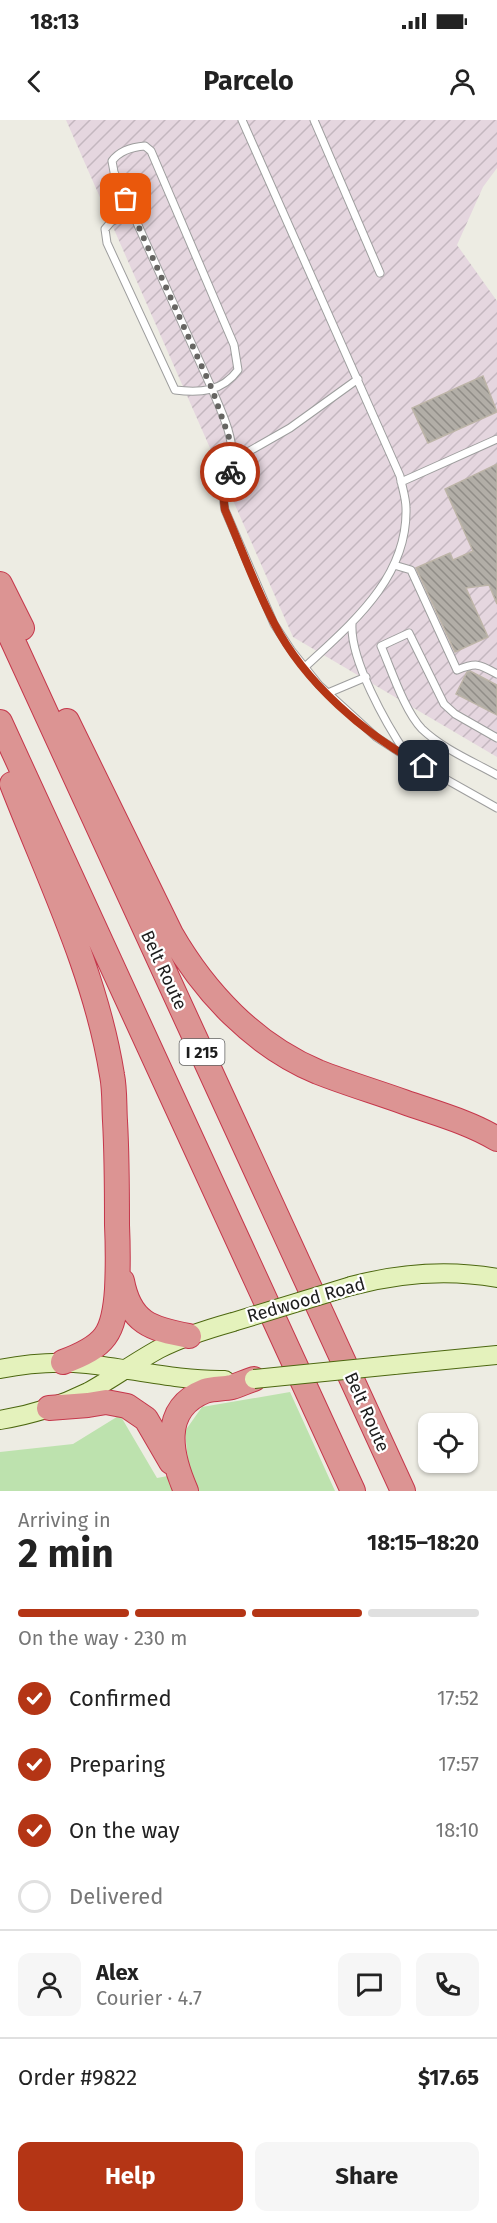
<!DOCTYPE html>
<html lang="en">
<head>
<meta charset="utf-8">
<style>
  :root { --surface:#fff; --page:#f6f6f6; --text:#222; --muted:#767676; --line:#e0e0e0; --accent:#b43515 }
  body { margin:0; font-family:"Fira Sans",sans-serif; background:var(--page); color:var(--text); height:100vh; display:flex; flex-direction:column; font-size:22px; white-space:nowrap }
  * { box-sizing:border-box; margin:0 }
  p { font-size:20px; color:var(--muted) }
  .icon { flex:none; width:33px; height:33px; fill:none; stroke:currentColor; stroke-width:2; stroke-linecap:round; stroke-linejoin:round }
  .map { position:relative; height:1371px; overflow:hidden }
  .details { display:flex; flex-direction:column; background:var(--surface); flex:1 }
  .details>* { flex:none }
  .tools { position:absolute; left:418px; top:1293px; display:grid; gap:12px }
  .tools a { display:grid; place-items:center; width:60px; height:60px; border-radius:12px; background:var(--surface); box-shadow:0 2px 4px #0004; font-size:30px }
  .pin { position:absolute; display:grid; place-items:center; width:51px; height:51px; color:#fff; margin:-26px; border-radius:12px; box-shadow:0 3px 9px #0006 }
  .courier { position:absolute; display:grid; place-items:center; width:60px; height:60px; margin:-30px; border:4px solid #b43515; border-radius:50%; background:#fff; color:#222; box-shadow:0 2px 8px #0007 }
  .headline em { font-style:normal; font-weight:700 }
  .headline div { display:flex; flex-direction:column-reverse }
  .headline { display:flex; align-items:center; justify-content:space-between; height:102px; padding:0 18px }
  h1 { font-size:39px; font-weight:700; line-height:45px }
  .bar { display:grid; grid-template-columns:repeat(4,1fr); gap:9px 6px; align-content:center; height:72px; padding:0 18px }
  .bar i { height:8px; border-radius:4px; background:var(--line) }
  .bar .current { background:var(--accent) }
  .bar p { grid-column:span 4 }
  .line { display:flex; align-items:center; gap:15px; padding:0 18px; border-top:2px solid var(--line) }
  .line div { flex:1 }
  .round { display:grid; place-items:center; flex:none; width:63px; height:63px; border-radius:12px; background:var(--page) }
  ol { padding:0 18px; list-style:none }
  li { display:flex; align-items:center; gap:18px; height:66px }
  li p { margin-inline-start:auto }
  li .icon { padding:6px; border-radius:50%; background:var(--accent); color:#fff; stroke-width:4 }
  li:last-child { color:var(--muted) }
  li i { width:33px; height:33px; border:3px solid var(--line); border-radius:50% }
  .action { display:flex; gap:12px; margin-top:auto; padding:12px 18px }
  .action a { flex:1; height:69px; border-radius:12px; background:var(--accent); color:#fff; font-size:24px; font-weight:700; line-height:69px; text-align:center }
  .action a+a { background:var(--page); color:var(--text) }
  .status { display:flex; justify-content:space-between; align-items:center; height:42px; padding:0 30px; background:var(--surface); direction:ltr }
  .status svg { height:16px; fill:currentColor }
  header { display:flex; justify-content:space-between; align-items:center; height:78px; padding:0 18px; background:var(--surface); font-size:27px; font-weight:700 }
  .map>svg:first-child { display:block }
  .industrial { fill:url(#industrial-furrows) }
  .grass { fill:#bde2ae }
  .building { fill:url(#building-back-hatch); stroke:#bdb5a8; stroke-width:1.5 }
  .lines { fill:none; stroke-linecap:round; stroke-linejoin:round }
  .lane-casing { stroke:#9e9e9e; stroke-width:9 }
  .secondary-casing { stroke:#4c6710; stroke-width:20 }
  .highway-casing { stroke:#c5374b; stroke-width:26 }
  .lane { stroke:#fff; stroke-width:7 }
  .secondary { stroke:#e4f2bc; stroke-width:18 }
  .highway { stroke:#dc9493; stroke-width:24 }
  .secondary-bridge-casing { stroke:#4c6710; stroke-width:20; stroke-linecap:butt }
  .secondary-bridge { stroke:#e4f2bc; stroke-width:18 }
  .done { stroke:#666562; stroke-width:6; stroke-dasharray:0 10.8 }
  .route { stroke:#b43515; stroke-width:8 }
  .labels { text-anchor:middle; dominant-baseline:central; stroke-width:4.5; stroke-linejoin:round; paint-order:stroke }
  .shield { fill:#fff; stroke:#616161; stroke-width:1.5 }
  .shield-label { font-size:16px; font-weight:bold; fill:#1d1d1d }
  .street-label { font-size:18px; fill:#1d1d1d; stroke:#fff }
</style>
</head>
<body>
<div class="status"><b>18:13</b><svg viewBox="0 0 49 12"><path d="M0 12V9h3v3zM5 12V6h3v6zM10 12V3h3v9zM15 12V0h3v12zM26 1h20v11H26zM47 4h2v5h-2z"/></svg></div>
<header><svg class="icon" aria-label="back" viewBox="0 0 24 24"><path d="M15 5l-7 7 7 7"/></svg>Parcelo<svg class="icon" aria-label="person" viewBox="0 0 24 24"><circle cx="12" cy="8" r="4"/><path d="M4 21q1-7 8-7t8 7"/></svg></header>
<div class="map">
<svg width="497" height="1371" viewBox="0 0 497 1371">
  <defs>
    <pattern id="industrial-furrows" width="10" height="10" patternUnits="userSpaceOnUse" patternTransform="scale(1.5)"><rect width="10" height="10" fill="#e5d6df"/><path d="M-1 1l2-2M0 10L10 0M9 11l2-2" fill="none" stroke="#c4b7bf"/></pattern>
    <pattern id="building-back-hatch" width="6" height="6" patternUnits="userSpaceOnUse" patternTransform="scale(1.5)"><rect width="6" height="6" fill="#b2aea7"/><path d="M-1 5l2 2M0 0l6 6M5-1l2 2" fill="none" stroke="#908d87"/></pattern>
  </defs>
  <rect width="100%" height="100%" fill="#edece3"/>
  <path class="industrial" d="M66 0H497V48L483 67 457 125 497 181V637L293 517Z"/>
  <path class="grass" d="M290 1272 335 1371H0V1332L73 1324 120 1295 157 1358 189 1352 185 1311 202 1287Z"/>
  <path class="building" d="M483 256 497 292 428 323 412 288Z
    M497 344V484L489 465 466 468 488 517 455 532 416 448 450 433 453 440 473 431 445 369Z
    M470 551 497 565V595L456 574 467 552Z"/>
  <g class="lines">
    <g class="lane-casing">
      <path id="lane" d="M242 0 400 356C402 367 406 378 406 388 408 458 351 504 305 547
        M314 0 380 153
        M132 91 111 102 105 109 107 123 175 270C200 273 222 272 238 250L234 225 151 31 145 26C132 27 120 30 112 41L114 52 212 269C221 291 234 316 232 340 230 362 220 364 225 390L274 504 291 530 319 565 376 617 410 639 497 688
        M232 341 290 308 358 259
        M401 362 497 319
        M394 445 411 450 457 550C477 542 479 544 497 554
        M352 504C350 540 386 604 407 635
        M328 573 366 557
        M497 618 455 594 444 584 409 513 381 526C391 549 405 592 422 609 443 629 472 641 497 655"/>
    </g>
    <g class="secondary-casing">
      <path id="secondary" d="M351 1166C400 1153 447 1149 497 1158
        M394 1245 497 1235
        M0 1249C29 1243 58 1241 87 1244 133 1249 178 1261 225 1260
        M0 1300C30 1295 60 1286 88 1272 112 1259 135 1242 159 1229 182 1217 208 1209 233 1202"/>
    </g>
    <g class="highway-casing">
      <path id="highway" d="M0 464 22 508
        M0 493 403 1371
        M67 601 171 814C205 873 254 925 318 952 346 963 376 972 404 982 435 993 469 1002 497 1019
        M0 602 353 1371
        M12 664C49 759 96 854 112 955 115 970 114 986 115 1001 117 1036 117 1070 117 1105 118 1127 118 1148 117 1169 114 1214 106 1226 63 1242
        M122 1161C130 1203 151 1209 189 1216
        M49 1288 88 1285 106 1282 127 1286 146 1299 171 1342
        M186 1371C171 1337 159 1289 205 1271 214 1268 223 1269 232 1267 239 1265 247 1261 254 1259"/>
    </g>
    <use href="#lane" class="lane"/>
    <use href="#secondary" class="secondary"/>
    <use href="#highway" class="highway"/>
    <g class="secondary-bridge-casing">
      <path id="secondary-bridge" d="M233 1202 351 1166
        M254 1259 394 1245"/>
    </g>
    <use href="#secondary-bridge" class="secondary-bridge"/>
  </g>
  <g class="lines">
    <path class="done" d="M126 79 212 269 231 323 232 341 230 352"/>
    <path class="route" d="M230 352C225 366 222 374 225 390 241 427 255 467 274 503 304 562 366 616 424 646"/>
  </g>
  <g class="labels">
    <rect class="shield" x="179.5" y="919" width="45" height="26" rx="4.5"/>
    <g class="shield-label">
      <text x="202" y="932">I 215</text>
    </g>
    <g class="street-label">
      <text transform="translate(164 850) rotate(65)">Belt Route</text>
      <text transform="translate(306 1180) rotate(-16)">Redwood Road</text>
      <text transform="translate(367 1292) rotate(66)">Belt Route</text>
    </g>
  </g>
</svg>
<div class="tools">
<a><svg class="icon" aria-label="locate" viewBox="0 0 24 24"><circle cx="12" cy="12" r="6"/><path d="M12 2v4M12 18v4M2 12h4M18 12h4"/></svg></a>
</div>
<div class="pin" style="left:126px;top:79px;background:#ea580c"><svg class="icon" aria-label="bag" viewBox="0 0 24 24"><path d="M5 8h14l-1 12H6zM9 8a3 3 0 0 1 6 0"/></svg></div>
<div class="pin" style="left:424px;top:646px;background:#1f2937"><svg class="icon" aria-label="home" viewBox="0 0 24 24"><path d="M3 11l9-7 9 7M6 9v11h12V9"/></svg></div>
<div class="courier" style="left:230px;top:352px"><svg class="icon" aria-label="bike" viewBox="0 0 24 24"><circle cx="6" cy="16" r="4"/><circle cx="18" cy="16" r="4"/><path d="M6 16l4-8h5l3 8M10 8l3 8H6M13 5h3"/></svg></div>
</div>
<section class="details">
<div class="headline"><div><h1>2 min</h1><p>Arriving in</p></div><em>18:15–18:20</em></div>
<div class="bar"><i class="current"></i><i class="current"></i><i class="current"></i><i></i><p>On the way · 230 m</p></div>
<ol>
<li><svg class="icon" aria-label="check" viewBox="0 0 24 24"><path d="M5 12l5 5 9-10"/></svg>Confirmed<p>17:52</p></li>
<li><svg class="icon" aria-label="check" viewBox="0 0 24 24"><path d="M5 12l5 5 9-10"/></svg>Preparing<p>17:57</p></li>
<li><svg class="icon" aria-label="check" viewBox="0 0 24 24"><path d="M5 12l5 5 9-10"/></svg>On the way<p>18:10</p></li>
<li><i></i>Delivered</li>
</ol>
<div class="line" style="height:108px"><a class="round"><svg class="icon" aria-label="person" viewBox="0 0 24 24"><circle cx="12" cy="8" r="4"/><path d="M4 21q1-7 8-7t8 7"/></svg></a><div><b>Alex</b><p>Courier · 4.7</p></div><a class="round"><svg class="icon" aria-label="chat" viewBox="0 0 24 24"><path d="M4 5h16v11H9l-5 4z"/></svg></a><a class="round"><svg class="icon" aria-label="phone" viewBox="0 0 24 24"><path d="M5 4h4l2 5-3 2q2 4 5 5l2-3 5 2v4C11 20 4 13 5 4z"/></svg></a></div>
<div class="line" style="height:78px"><div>Order #9822</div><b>$17.65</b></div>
<div class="action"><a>Help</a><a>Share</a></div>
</section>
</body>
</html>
